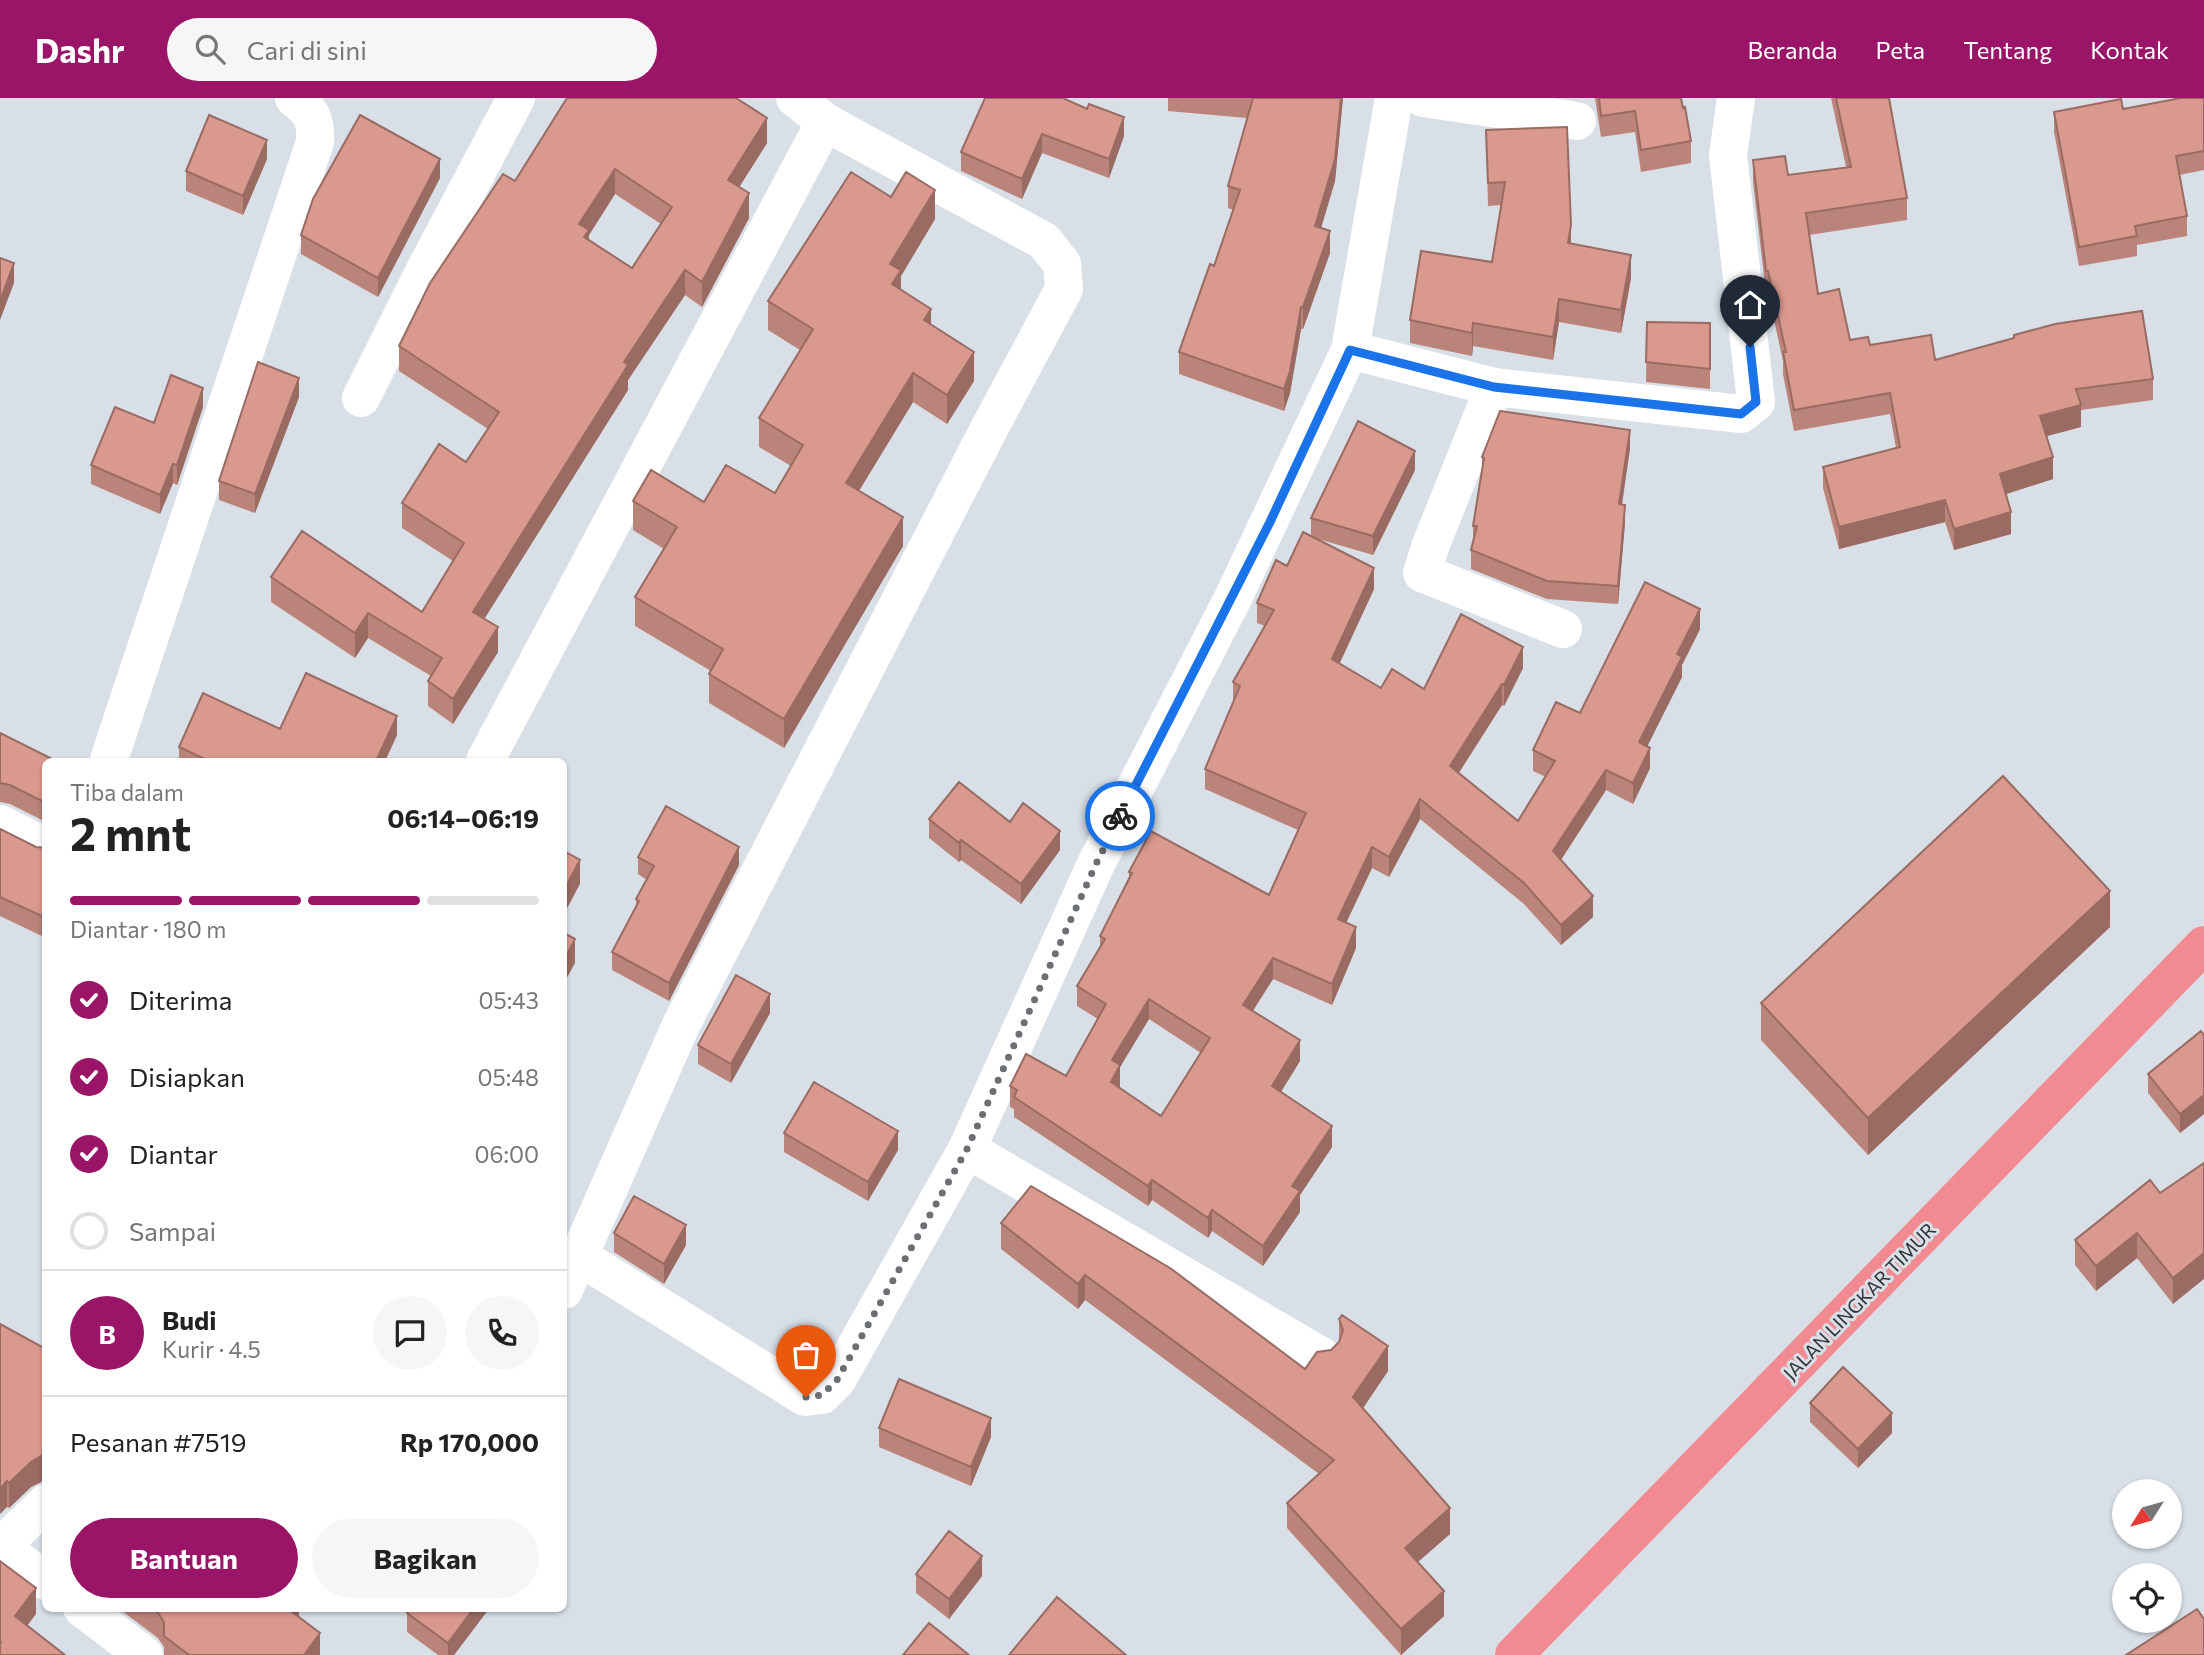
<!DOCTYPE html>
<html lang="id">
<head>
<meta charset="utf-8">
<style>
  :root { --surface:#fff; --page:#f6f6f6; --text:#222; --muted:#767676; --line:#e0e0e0; --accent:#9a1568 }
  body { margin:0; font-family:Commissioner,sans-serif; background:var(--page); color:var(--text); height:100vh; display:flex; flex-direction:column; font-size:26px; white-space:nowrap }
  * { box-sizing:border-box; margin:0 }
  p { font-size:23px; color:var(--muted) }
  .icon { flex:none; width:38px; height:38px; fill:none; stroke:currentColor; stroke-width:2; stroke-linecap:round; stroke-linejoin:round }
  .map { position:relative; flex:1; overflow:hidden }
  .side { position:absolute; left:42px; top:660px; width:525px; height:854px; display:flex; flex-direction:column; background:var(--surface); border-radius:10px; box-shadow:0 2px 5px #0004 }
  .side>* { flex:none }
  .needle { width:46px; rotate:233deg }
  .tools { position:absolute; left:2112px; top:1381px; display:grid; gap:14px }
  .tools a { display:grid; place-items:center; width:70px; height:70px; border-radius:50%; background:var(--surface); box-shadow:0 2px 5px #0004; font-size:35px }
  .pin { position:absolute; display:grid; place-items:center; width:60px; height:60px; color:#fff; margin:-72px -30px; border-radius:50% 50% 50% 0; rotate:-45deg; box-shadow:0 0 7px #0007 }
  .pin .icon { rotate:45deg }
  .courier { position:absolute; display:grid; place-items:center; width:70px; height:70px; margin:-35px; border:5px solid #1a73e8; border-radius:50%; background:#fff; color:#222; box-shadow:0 2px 9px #0007 }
  .overview em { font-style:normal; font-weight:700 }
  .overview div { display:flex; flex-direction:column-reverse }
  .overview { display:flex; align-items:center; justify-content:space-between; height:119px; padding:0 28px }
  h1 { font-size:46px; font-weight:700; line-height:52px }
  .bar { display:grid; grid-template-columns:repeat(4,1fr); gap:10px 7px; align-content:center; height:84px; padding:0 28px }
  .bar i { height:9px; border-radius:5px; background:var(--line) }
  .bar .on { background:var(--accent) }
  .bar p { grid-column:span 4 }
  .line { display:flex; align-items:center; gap:18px; padding:0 28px; border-top:2px solid var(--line) }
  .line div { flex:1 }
  .round { display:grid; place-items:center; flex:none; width:74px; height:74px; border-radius:37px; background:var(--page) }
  ol { padding:0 28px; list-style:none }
  li { display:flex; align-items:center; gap:21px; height:77px }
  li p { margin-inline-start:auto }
  li .icon { padding:7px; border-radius:50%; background:var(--accent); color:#fff; stroke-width:4 }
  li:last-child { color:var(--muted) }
  li i { width:38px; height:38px; border:4px solid var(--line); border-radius:50% }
  .primary-button { display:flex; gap:14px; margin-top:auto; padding:14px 28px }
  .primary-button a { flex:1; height:80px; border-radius:42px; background:var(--accent); color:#fff; font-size:28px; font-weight:700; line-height:80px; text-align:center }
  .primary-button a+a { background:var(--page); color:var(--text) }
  header { display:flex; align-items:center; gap:42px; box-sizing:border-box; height:98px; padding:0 35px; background:var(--accent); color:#fff }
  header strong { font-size:33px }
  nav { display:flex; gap:38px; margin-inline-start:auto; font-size:24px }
  .search { width:490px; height:63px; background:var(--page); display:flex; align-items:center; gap:18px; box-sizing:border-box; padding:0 24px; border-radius:38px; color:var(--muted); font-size:26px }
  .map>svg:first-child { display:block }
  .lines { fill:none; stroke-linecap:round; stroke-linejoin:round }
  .minor { stroke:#fff; stroke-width:38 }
  .highway { stroke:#f18a91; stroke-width:38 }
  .wall { fill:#bb847a; fill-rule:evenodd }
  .shaded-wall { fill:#996b63 }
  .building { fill:#da998e; stroke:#996b63; stroke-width:2; fill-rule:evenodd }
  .done { stroke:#6b6f73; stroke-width:7; stroke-dasharray:0 12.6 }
  .route { stroke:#1a73e8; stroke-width:9 }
  .labels { text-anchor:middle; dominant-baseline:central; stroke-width:6; stroke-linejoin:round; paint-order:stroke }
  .street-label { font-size:19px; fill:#303235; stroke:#d8dfe7 }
</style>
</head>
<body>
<header>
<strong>Dashr</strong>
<div class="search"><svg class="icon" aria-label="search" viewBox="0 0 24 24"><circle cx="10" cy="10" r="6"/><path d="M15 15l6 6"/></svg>Cari di sini</div>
<nav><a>Beranda</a><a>Peta</a><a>Tentang</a><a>Kontak</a></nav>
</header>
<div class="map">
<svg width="2204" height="1557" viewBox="0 0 2204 1557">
  <rect width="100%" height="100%" fill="#d8dfe7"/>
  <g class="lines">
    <path class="minor" d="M1423 0 1577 23
      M1350 252 1494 289 1741 316 1756 304 1728 57 1736 0
      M1494 289 1430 449 1422 475 1563 531
      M361 300 425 172 516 0
      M111 663 109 662 126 610 315 44C316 21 312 14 294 0
      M485 663 825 24
      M0 726 46 749
      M967 1051 1321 1258
      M580 1159 805 1299 822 1297 837 1282 967 1051 1096 766 1232 502 1350 252 1394 0
      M564 1192 681 927 991 327 1064 191 1062 166 1044 143 825 24 795 0
      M0 1449 46 1405
      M1 1449 46 1483
      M82 1510 144 1557"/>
    <path class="highway" d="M1514 1557 2204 847"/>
  </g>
  <path class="wall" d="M1168 0H1343L1335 83 1321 130 1330 155 1303 231H1301L1290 295 1284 313 1179 276V254L1214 168 1233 112 1228 110V88L1247 20 1168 13Z
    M1595 0H1681L1691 43V65L1641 74 1635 34 1601 39Z
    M1831 0H1889L1907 100V122L1809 137 1818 196 1850 242 1935 262 2014 241V237L2153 281V302L2081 312V329L2046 338 2053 381 2006 396 2011 436 1954 452 1945 424 1839 451 1823 390V369L1896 350 1890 316 1794 333 1783 276V263L1768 194 1766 195 1753 84V62L1788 77 1846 69Z
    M2204 0V72L2179 77 2187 118V138L2137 147V158L2079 168 2054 34V14L2123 11Z
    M1087 11 1124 38 1109 80 1042 55 1022 101 961 73V54Z
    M1486 32 1571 146 1631 180 1621 235 1559 224 1553 262 1473 248 1472 258 1410 245V222L1492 164 1501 107 1488 108Z
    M767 45 739 89 749 120 702 209 685 197 628 282V292L484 521 498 554 453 626 428 608V583L431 578 368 540 355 560 271 504V479L422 514 453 463 402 430V405L466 364 488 331 399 273V248L515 83ZM615 96 661 126 632 170 589 141V137Z
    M267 61 243 117 186 93V73Z
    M440 80 378 199 301 156V137Z
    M891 99 935 121 901 178V191L931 226 974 283 947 326 913 304 859 393 903 448 784 650 709 605V576L711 573 635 528V499L664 451 633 432V403L704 404 775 395 791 368 759 349V320L800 252 768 232V203Z
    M1647 224 1710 225V291L1646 284Z
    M299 299 255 415 219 402V383Z
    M203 309 177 387 173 385 160 416 91 386V367L154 325Z
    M1630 350 1622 407 1625 425 1618 506 1547 501 1471 471V452L1473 442V428L1482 373V359Z
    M1415 372 1373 457 1318 441 1374 491 1339 566 1381 590 1424 591 1523 570 1504 608 1502 607 1459 675 1518 723 1546 679 1533 673V652L1580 615 1700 531 1682 567V579L1647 648 1650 670 1633 706 1606 692 1561 762 1593 819 1561 847 1524 806 1420 721 1389 779 1372 770 1346 825 1356 850 1332 907 1273 881 1253 913 1300 963 1281 994 1332 1049 1300 1097V1114L1263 1168 1212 1133 1208 1140 1152 1102 1148 1108 1014 1019V1011L1010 1009V988L1066 978 1098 921 1077 908V888L1100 849V838L1129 779V774L1269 797 1298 732 1205 691V671L1233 605V584L1265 528 1257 525V505L1311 437V420ZM1149 921 1201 955 1161 1018 1119 990 1120 988V969Z
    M280 631 397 637 385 663H179V649Z
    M0 635 46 663V724L10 706 0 704Z
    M929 721 1010 724 1060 752 1021 806 961 762 959 764 929 740Z
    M0 731 36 749 46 750V840L0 818Z
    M638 759 739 767 669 903 612 872V854L636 810V801L647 782 638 776Z
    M2110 829 1868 1057 1761 942V905Z
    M770 915 731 985 698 966V947Z
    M2204 937V1016L2180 1035 2148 995V976Z
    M784 1035 898 1052 868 1103 784 1054Z
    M2204 1065 2173 1206 2137 1160 2096 1193 2075 1167V1142L2160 1095Z
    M1001 1125 1305 1271 1331 1252 1339 1244V1221L1388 1273 1363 1310 1450 1436 1418 1464 1444 1518 1401 1557 1287 1430V1405L1319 1376 1085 1202 1078 1211 1001 1151Z
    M614 1135 686 1147 664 1186 614 1154Z
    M0 1226 46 1251V1378L41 1384 31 1389 9 1410 7 1409Z
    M1810 1305 1892 1335 1858 1370 1810 1324Z
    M879 1330 991 1339 971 1388 879 1349Z
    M916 1476 982 1478 949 1521 916 1495Z
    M118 1510H299V1520L320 1557H164V1549L158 1540Z
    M488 1510V1512L454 1557H438L407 1534V1515Z"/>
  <path class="shaded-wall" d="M1341 0H1343L1335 83 1315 150V128Z
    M1124 19V38L1109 80V61Z
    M767 20V45L728 107V82Z
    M1042 36V55L1022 101V81Z
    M267 42V61L243 117V98Z
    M440 61V80L378 199V180Z
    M615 71V96L589 137V157L579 126Z
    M935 92V121L901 178V201L892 191 890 166Z
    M749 95V120L702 209V184Z
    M1571 127V150L1568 145Z
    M1330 133V155L1303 231V209Z
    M1631 157V180L1621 235V212Z
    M14 165V185L0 222V203Z
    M685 172V197L628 282V292L473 539V514L624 264Z
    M1559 201V224L1553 262V239Z
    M1301 209V231L1290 295 1284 313V291Z
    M931 211V240L924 222Z
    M1473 225V248L1472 258V235Z
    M974 254V283L947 326V297Z
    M913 275V304L846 414V385Z
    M299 280V299L255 415V396Z
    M203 290V309L177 387V367Z
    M2081 307V329L2040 340V318Z
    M1630 332V350L1619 425V406Z
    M1415 353V372L1373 457V438Z
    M2053 359V381L2000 398V376Z
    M173 366V385L160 416V397Z
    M1945 402V424L1839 451V429Z
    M1625 407V425L1618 506V488Z
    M2011 414V436L1954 452V431Z
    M903 419V448L784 650V621Z
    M1374 470V491L1332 582V561Z
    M1700 511V531L1682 567V579L1639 665V644L1677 556Z
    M368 515V540L355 560V535Z
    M498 529V554L453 626V601Z
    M1523 549V570L1504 608V587Z
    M1502 586V607L1450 688V668Z
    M397 618V637L385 663H376Z
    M1650 650V670L1633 706V685Z
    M1606 672V692L1553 774V753Z
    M566 697V721L564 726V703Z
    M1420 701V721L1389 779V759Z
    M1060 733V752L1021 806V786Z
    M961 742V762L959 764V745Z
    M739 749V767L669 903V885Z
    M1372 749V770L1338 842V821Z
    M580 762V786L564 816V792Z
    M2110 793V829L1868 1057V1020Z
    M1593 798V819L1561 847V827Z
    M1356 829V850L1332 907V886Z
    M575 841V865L564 885V862Z
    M1273 860V881L1243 928V907Z
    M770 896V915L731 985V966Z
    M1149 901V921L1120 969V988L1111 1005 1112 962Z
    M1300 942V963L1272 1008V988Z
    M2204 997V1016L2180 1035V1016Z
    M1332 1028V1049L1300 1097V1114L1263 1168V1148L1292 1088Z
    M898 1033V1052L868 1103V1084Z
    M1152 1082V1102L1148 1108V1088Z
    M1212 1112V1133L1208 1140V1120Z
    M686 1127V1147L664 1186V1166Z
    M2137 1135V1160L2096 1193V1168Z
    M2204 1155V1181L2173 1206V1180Z
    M1085 1177V1202L1078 1211V1186Z
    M1388 1248V1273L1353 1325V1299Z
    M1892 1315V1335L1858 1370V1351Z
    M991 1320V1339L971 1388V1369Z
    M46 1353V1378L41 1384 31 1389 9 1410V1385L31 1364Z
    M7 1383V1409L0 1416V1391Z
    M1450 1410V1436L1405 1475V1450Z
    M982 1458V1478L949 1521V1501Z
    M36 1490V1516L15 1544V1518Z
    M1444 1493V1518L1401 1557V1531Z
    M287 1510H299V1519L287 1536Z
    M474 1510H488V1512L454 1557H448V1545Z
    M320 1535V1557H304Z"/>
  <path class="building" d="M567 0H736L767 20 728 82 749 95 702 184 685 172 624 264 628 267 473 514 498 529 453 601 428 583 442 560 368 515 355 535 271 479 302 433 422 514 464 445 402 405 439 346 466 364 499 314 399 248 430 185 503 76 515 83ZM615 71 672 109 632 170 584 139 589 132 579 126Z
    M985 0H1063L1087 11 1089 6 1124 19 1109 61 1042 36 1022 81 961 54Z
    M1253 0H1341L1335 61 1315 128 1330 133 1303 209H1301L1290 273 1284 291 1179 254 1210 166 1214 168 1240 92 1228 88Z
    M1599 0H1681L1683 10 1685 9 1691 43 1641 52 1635 13 1601 18Z
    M1836 0H1889L1907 100 1806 115 1818 196 1839 191 1850 242 1868 239 1870 247 1931 237 1935 262 2014 240V237L2055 226 2142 213 2153 281 2076 291 2081 307 2040 318 2053 359 2000 376 2011 414 1954 431 1945 402 1839 429 1823 369 1900 349 1890 295 1794 312 1783 254H1786L1768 173H1766L1753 62 1785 58 1788 77 1851 69Z
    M2181 0H2204V53L2176 58 2187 118 2135 128 2137 138 2079 149 2054 14 2121 1 2123 11Z
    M209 17 267 42 243 98 186 73Z
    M360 17 440 61 378 180 301 137 313 101Z
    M1567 29 1571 127 1568 145 1631 157 1621 212 1559 201 1553 239 1473 225 1472 235 1410 222 1421 153 1492 164 1505 84 1488 85 1486 32Z
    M851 74 891 99 906 74 935 92 890 166 901 172 892 186 931 211 924 222 974 254 947 297 913 275 846 385 903 419 784 621 709 576 723 551 635 499 677 429 633 403 651 372 704 404 726 367 775 395 803 347 759 320 813 231 768 203Z
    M0 160 14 165 0 203Z
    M1647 224 1710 225V271L1646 264Z
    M258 264 299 280 255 396 219 383Z
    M171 277 203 290 177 367 173 366 160 397 91 367 115 309 154 325Z
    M1500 313 1630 332 1619 406 1625 407 1618 488 1547 483 1471 452 1477 428H1473L1484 360 1482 359Z
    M1358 323 1415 353 1373 438 1311 420Z
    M1303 434 1374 470 1332 561 1381 590 1392 571 1424 591 1461 516 1523 549 1504 587 1502 586 1450 668 1518 723 1555 663 1533 652 1556 604 1580 615 1645 484 1700 511 1677 556 1682 559 1639 644 1650 650 1633 685 1606 672 1553 753 1593 798 1561 827 1524 785 1420 701 1389 759 1372 749 1338 821 1356 829 1332 886 1273 860 1243 907 1300 942 1272 988 1332 1028 1292 1088 1300 1093 1263 1148 1212 1112 1208 1120 1152 1082 1148 1088 1014 999 1017 992 1010 988 1026 956 1066 978 1106 906 1077 888 1105 841 1100 838 1132 775 1129 774 1151 733 1269 797 1306 715 1205 671 1240 588 1233 584 1274 512 1257 505 1276 462 1287 468ZM1149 901 1210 940 1161 1018 1111 984 1120 967 1112 962Z
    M306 575 397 618 376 663H206L207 662 179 649 203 595 280 631Z
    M0 635 56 663H46V705L10 687 0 685Z
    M2003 678 2110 793 1868 1020 1761 905Z
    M959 684 1010 724 1023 705 1060 733 1021 786 961 742 959 745 929 721Z
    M666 708 739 749 669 885 612 854 639 803 636 801 654 768 638 759Z
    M0 731 36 749 46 750V820L0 799Z
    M564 753 580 762 564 792Z
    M564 835 575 841 564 862Z
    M736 877 770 896 731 966 698 947Z
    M2201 933 2204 937V997L2180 1016 2148 976Z
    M814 984 898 1033 868 1084 784 1035Z
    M2204 1065V1155L2173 1180 2137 1135 2096 1168 2075 1142 2150 1082 2160 1095Z
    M1031 1088 1170 1170 1305 1271 1317 1254 1331 1252 1339 1244 1343 1232 1339 1221 1342 1217 1388 1248 1353 1299 1450 1410 1405 1450 1444 1493 1401 1531 1287 1405 1334 1362 1085 1177 1078 1186 1001 1125Z
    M634 1098 686 1127 664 1166 614 1135Z
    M0 1226 46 1251V1353L41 1358 31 1364 9 1385 7 1383 0 1391Z
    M1843 1269 1892 1315 1858 1351 1810 1305Z
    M899 1281 991 1320 971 1369 879 1330Z
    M949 1433 982 1458 949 1501 916 1476Z
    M0 1463 36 1490 15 1518 65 1557H0V1546L1 1544 0 1543Z
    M1057 1499 1126 1557H1009Z
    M152 1510H287L320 1535 304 1557H189L164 1538V1524L158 1515Z
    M410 1510H474L448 1545 407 1515Z
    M2197 1511 2204 1521V1557H2126Z
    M929 1525 969 1557H903Z"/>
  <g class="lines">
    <path class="done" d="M806 1299 822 1297 837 1282 967 1051 1096 766 1120 718"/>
    <path class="route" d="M1120 718 1270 424 1350 252 1494 289 1741 316 1756 304 1750 249"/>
  </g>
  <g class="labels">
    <g class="street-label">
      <text transform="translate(1859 1203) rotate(-46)">JALAN LINGKAR TIMUR</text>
    </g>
  </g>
</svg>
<div class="tools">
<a><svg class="needle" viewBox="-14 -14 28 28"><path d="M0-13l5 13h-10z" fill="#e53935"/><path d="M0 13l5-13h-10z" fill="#767676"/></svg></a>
<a><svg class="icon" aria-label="locate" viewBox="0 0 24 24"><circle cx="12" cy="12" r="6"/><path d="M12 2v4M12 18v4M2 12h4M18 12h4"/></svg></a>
</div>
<div class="pin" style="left:806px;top:1299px;background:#ea580c"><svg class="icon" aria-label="bag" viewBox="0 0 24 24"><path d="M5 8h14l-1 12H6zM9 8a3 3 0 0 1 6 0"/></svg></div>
<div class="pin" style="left:1750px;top:249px;background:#1f2937"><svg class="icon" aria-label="home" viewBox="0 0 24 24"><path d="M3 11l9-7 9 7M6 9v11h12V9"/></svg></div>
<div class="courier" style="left:1120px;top:718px"><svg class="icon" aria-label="bike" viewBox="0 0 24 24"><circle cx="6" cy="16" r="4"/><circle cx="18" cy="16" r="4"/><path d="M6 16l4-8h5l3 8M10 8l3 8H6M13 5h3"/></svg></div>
<section class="side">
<div class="overview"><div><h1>2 mnt</h1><p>Tiba dalam</p></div><em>06:14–06:19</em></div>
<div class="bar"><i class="on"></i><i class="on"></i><i class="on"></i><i></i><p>Diantar · 180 m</p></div>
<ol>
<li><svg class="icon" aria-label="check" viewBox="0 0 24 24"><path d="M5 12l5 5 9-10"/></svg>Diterima<p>05:43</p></li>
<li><svg class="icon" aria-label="check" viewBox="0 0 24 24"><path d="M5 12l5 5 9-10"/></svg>Disiapkan<p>05:48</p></li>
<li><svg class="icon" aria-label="check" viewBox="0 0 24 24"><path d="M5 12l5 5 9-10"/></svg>Diantar<p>06:00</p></li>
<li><i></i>Sampai</li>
</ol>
<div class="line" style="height:126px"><b class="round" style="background:var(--accent);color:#fff">B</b><div><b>Budi</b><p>Kurir · 4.5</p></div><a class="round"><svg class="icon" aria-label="chat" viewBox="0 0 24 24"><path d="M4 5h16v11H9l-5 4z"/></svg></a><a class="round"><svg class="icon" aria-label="phone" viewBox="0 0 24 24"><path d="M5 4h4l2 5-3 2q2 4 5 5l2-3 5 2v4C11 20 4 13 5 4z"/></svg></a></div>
<div class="line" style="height:91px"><div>Pesanan #7519</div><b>Rp 170,000</b></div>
<div class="primary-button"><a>Bantuan</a><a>Bagikan</a></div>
</section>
</div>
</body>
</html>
